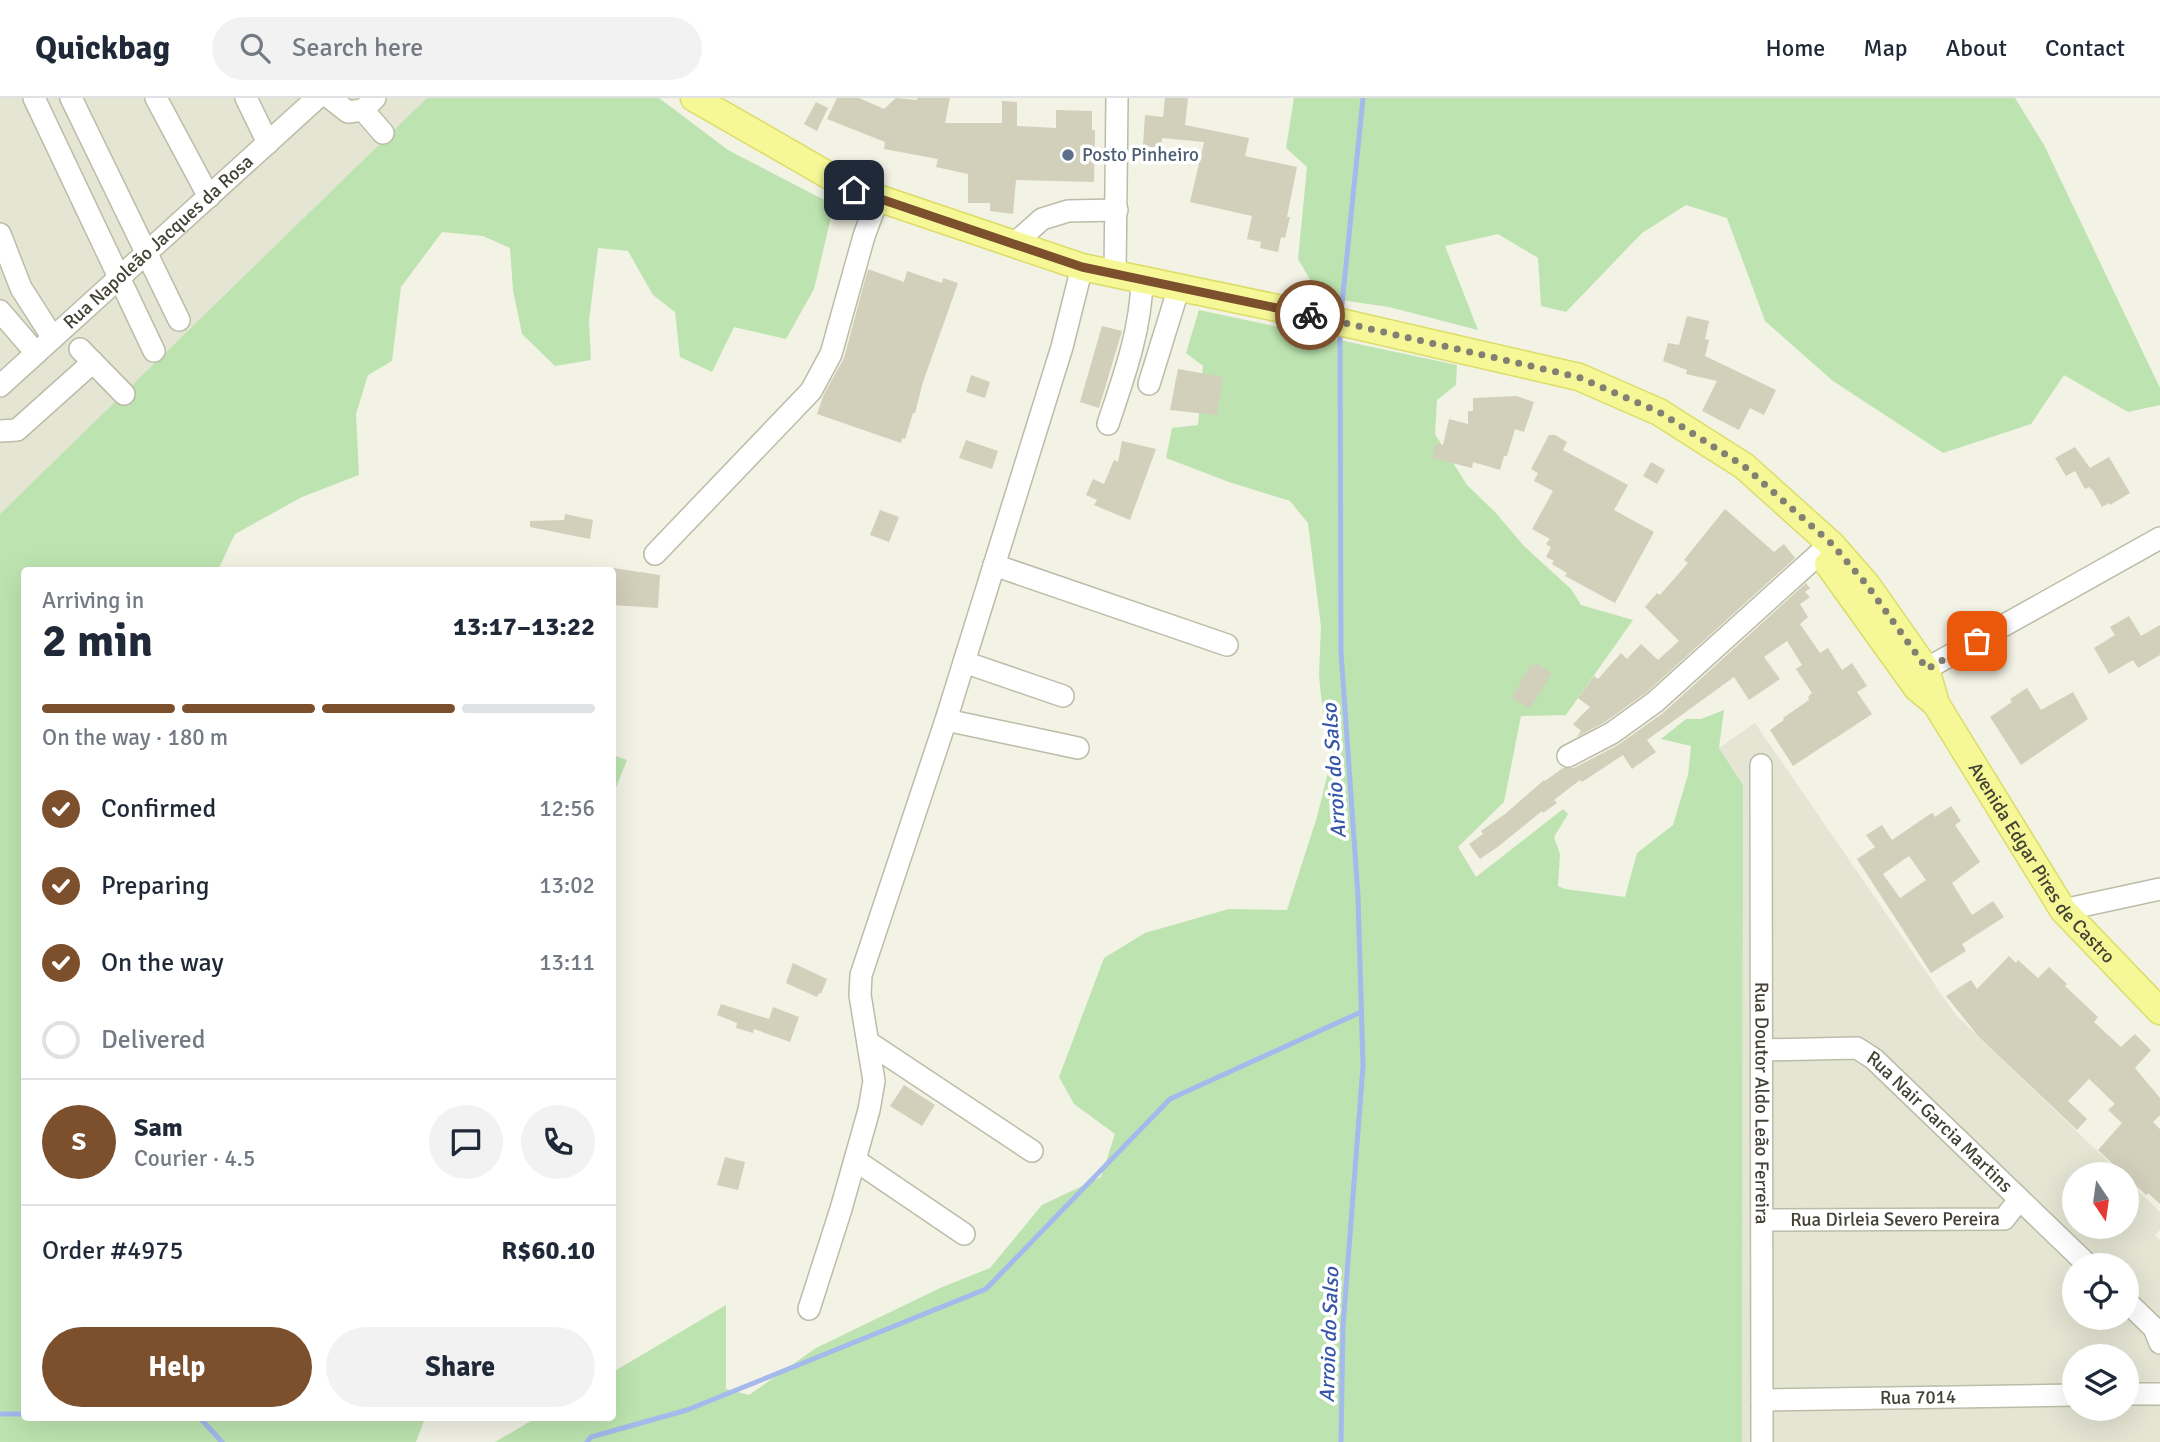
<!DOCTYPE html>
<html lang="en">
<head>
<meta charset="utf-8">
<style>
  :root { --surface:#fff; --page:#f2f2f3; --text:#1f2937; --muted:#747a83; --line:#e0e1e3; --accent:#7c4f2d }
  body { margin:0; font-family:Signika,sans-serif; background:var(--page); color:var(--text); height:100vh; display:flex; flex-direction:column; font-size:26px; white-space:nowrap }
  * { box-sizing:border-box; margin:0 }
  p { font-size:23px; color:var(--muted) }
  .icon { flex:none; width:38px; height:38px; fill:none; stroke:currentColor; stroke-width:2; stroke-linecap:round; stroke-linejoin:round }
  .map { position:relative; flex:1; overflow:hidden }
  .drawer { position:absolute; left:21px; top:469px; width:595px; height:854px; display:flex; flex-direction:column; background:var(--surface); border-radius:7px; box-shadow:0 7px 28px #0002 }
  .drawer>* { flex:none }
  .needle { width:46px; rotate:167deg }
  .controls { position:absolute; left:2062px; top:1064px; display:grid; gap:14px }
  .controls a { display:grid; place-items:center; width:77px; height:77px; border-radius:50%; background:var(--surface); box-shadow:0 7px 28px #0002; font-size:35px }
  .pin { position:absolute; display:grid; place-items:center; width:60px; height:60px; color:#fff; margin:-30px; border-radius:14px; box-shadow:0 4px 10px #0006 }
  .courier { position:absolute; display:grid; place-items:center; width:70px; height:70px; margin:-35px; border:5px solid #7c4f2d; border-radius:50%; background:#fff; color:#222; box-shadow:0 2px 9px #0007 }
  .overview em { font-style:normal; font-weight:700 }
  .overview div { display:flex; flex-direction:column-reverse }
  .overview { display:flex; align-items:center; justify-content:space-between; height:119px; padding:0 21px }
  h1 { font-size:46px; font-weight:700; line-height:52px }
  .bar { display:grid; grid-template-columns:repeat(4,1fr); gap:10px 7px; align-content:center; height:84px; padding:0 21px }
  .bar i { height:9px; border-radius:5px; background:var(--line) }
  .bar .current { background:var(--accent) }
  .bar p { grid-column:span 4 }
  .line { display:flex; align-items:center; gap:18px; padding:0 21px; border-top:2px solid var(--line) }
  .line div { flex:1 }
  .round { display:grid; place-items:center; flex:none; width:74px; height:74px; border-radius:37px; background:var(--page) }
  ol { padding:0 21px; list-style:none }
  li { display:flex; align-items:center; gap:21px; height:77px }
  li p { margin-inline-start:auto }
  li .icon { padding:7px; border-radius:50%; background:var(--accent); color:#fff; stroke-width:4 }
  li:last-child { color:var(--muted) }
  li i { width:38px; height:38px; border:4px solid var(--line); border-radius:50% }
  .cta { display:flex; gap:14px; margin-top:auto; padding:14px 21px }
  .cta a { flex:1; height:80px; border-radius:42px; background:var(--accent); color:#fff; font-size:28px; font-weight:700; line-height:80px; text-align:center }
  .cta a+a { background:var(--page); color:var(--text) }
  header { display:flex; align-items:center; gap:42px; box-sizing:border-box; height:98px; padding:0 35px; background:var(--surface); border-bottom:2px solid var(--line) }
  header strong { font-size:33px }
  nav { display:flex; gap:38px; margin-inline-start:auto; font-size:24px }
  .search { width:490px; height:63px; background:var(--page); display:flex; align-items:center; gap:18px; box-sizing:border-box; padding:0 24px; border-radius:38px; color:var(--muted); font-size:26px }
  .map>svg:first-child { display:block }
  .residential { fill:#e5e5d4; fill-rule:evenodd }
  .green { fill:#bde4b0 }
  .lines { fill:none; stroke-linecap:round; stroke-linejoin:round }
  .stream { stroke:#a4b9ec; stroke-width:5 }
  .building { fill:#d2d0bb; fill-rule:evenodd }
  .minor-casing { stroke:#bcbca8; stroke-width:24 }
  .major-casing { stroke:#dcdc68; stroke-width:29 }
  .minor { stroke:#fff; stroke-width:21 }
  .major { stroke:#f6f897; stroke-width:26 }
  .done { stroke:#818073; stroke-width:7; stroke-dasharray:0 12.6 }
  .route { stroke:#7c4f2d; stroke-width:9 }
  .service-dot { fill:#5c6f8a; stroke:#fff; stroke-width:2.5 }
  .labels { text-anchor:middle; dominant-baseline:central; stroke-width:7; stroke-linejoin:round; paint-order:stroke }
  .service-label { font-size:19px; fill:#4e5e75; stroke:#fff; text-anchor:start }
  .street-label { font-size:19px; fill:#444235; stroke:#fff }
  .water-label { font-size:21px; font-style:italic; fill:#3555a9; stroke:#fff }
</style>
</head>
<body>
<header>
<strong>Quickbag</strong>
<div class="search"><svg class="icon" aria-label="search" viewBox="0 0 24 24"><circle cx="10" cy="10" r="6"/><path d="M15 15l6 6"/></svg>Search here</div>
<nav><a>Home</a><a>Map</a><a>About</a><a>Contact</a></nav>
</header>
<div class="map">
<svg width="2160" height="1344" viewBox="0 0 2160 1344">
  <rect width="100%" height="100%" fill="#f2f2e5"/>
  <path class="residential" d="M0 0H435L0 422Z
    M1755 625 1955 916 2121 1076H2074V1129H2126V1081L2160 1114V1132L2155 1137 2160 1142V1344H1742L1743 687 1719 650ZM2074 1167H2126V1220H2074ZM2074 1258H2126V1311H2074Z"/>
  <path class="green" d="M427 0H659L728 52 834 107 814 191 786 241 734 229 712 274 680 259 675 214 653 197 628 153 598 150 589 223 591 262 555 268 522 236 513 192 510 150 483 138 442 134 401 189 392 263 368 277 356 316 359 377 302 399 235 436 218 472H24V1320H425L416 1344H0V416Z
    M1294 0H2015L2044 47 2160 290V307L2128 314 2064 277 2031 326 1943 355 1833 283 1765 223 1727 120 1686 107 1642 135 1566 214 1541 208 1538 160 1498 136 1445 148 1478 232 1389 209 1320 199 1298 161 1307 69 1286 50Z
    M1199 212 1457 267 1456 287 1437 302 1435 336 1467 387 1495 414 1524 448 1571 491 1581 507 1633 522 1566 617 1521 618 1504 704 1458 749 1476 779 1563 711 1568 716 1554 739 1560 756 1558 788 1565 791 1625 799 1637 755 1673 727 1688 677 1691 648 1661 641 1686 621H1701L1724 612 1719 650 1743 687 1742 1344H495L536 1320H612L613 1274 726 1207V1291L749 1297 816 1250 940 1190 990 1170 1042 1107 1101 1079 1115 1036 1074 1006 1059 979 1104 860 1145 835 1229 811 1287 812 1317 719 1333 654 1323 617 1319 577 1321 529 1308 425 1290 403 1229 384 1166 360 1172 330 1198 327 1203 268 1186 255Z
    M613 657 627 662 613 697H612Z"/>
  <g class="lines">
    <path class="stream" d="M1341 216 1363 0
      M1340 233 1341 554 1358 798 1363 968 1343 1228 1341 1344
      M0 1316H24
      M200 1320 222 1344
      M587 1344 591 1339 687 1312 986 1191 1170 1001 1361 914"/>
  </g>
  <path class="building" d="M837 0H859L884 11 896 0 917 2V0H950L945 25H1002V3L1017 4V28L1056 30V12L1092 13V32H1095L1094 84 1016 82 1013 116 990 113V105H968V76L936 69 938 61 884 51 885 44 827 21Z
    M1165 0H1188L1185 27 1249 40 1245 58 1297 69 1287 119H1290L1285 140 1281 139 1278 154 1260 150 1261 144 1247 141 1252 118 1190 104 1204 44 1162 40 1161 50 1143 48 1145 17 1163 19Z
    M816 4 828 10 817 33 804 26Z
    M868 171 904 184 907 173 942 185 943 180 958 185 923 284 915 315H913L905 341 902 340 901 345 817 316 824 296 844 260Z
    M1687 218 1709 223 1705 241 1709 242 1705 258 1776 292 1764 317 1750 310 1739 332 1702 313 1717 283 1686 276 1687 272 1663 263 1668 245 1679 247Z
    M1102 228 1122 233 1099 310 1080 304Z
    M1178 271 1223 279 1217 317 1170 312Z
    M971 277 990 284 985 300 966 294Z
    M1516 298 1534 304 1524 334 1515 331 1507 358H1504L1500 372 1473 364 1472 370 1432 360 1435 346 1443 347 1449 321 1468 326V313H1473V300Z
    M1549 337H1555L1567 344 1563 352 1628 387 1614 412 1654 434 1615 505 1565 478 1567 475 1552 466 1554 463 1546 459 1551 449 1546 446 1550 441 1532 431 1553 393 1534 383 1538 375 1531 371Z
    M966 342 998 353 992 371 959 360Z
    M1122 343 1156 351 1130 422 1094 407 1097 402 1086 397 1093 381 1104 386 1114 362 1118 364Z
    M2075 349 2090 370 2109 359 2130 395 2110 407 2109 405 2102 409 2093 393 2089 389 2085 391 2075 373 2066 378 2055 360Z
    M1651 364 1665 372 1657 386 1643 378Z
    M1725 411 1774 454 1784 446 1795 460 1647 594 1605 624 1577 639 1581 633 1573 626 1590 609 1578 600 1594 578 1598 581 1621 555 1627 561 1641 546 1658 562 1679 543 1645 509 1657 495 1660 497 1688 465 1684 462Z
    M880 412 899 419 889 444 870 437Z
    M565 416 593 422 590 441 530 429V423L564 422Z
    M613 470 660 477 658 510 612 507Z
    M1806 485 1810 490 1805 494 1810 499 1800 506 1808 519 1800 526 1820 555 1828 550 1842 572 1852 565 1867 588 1857 594 1872 616 1793 668 1770 632 1784 622 1783 620 1809 602 1808 599 1812 595 1796 571 1802 567 1787 543 1764 559 1780 581 1749 602 1734 579 1647 642 1656 654 1632 671 1623 657 1582 684 1580 682 1554 702 1557 705 1543 715 1542 713 1499 748 1480 761 1469 746 1483 736 1481 733 1505 716 1544 682 1545 683 1563 670H1574L1618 647 1663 615Z
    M2129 518 2141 538 2160 527V557L2138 570 2133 562 2109 576 2094 550 2115 537 2110 529Z
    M1536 565 1552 575 1530 611 1512 600 1531 566 1535 568Z
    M2027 590 2041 612 2073 594 2088 621 2021 667 1990 619 2012 604 2010 601Z
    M1951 708 1961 723 1955 727 1980 764 1952 785 1972 817 1993 803 2004 819 1962 846 1966 853 1931 875 1857 761 1875 749 1866 737 1882 727 1892 742 1930 716 1933 715 1935 719ZM1909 758 1926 782 1900 800 1883 776Z
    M2009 858 2016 865 2018 862 2038 880 2049 869 2067 886 2065 888 2098 919 2094 924 2121 949 2135 936 2151 952 2135 970 2160 1000V1017L2153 1024 2160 1031V1106L2148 1095 2146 1097 2098 1052 2122 1025 2108 1012 2115 1006 2089 981 2068 1003 2087 1021 2077 1032 1979 939 1946 898 1971 882 1977 891Z
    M793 865 827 881 821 896 819 895 817 899 786 885Z
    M721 906 769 921 773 909 799 919 790 944 754 931 753 935 736 930 737 925 717 917Z
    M904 987 935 1007 922 1028 890 1008Z
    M725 1059 745 1064 738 1092 717 1087Z"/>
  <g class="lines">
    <g class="minor-casing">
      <g id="minor">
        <path d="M34 0 154 253"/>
        <path d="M71 0 179 222"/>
        <path d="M156 0 209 99"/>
        <path d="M246 0 268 45"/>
        <path d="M330 0 348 14 363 12 375 0"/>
        <path d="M363 12 383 35"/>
        <path d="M0 136 21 190 53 240"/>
        <path d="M1014 146 1042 121 1068 113 1117 112"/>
        <path d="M1115 176 1117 0"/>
        <path d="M0 213 36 255"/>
        <path d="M80 251 124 296"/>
        <path d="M1149 286 1179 189"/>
        <path id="s1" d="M0 288 317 0"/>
        <path d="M1108 326C1124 278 1141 232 1142 182"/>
        <path d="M0 333 17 332 93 264"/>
        <path d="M655 456 811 293 831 256 864 138 878 100"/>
        <path d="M994 467 1227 547"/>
        <path d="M964 564 1063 598"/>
        <path d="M1914 566 1926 571 2160 440"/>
        <path d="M946 622 1078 650"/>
        <path d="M1568 658 1612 635 1655 604 1820 455"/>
        <path id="s2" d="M1761 667 1762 1344"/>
        <path d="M2063 812 2160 791"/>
        <path d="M868 944 1032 1053"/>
        <path id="s3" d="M1762 952 1857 950 1874 961 2088 1167"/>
        <path d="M855 1062 964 1136"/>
        <path id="s4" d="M1762 1122 2004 1121 2019 1102"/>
        <path d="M2126 1203 2154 1230 2160 1245"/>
        <path d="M809 1211 841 1111 869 1012 874 983 860 897 861 877 946 622 1062 249 1082 169"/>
        <path d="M2126 1296H2160"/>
        <path id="s5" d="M1762 1302 2074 1297"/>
      </g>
    </g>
    <g class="major-casing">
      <g id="major">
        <path id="s6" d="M694 0 854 92 1082 169 1301 215 1579 279 1659 314 1744 368 1832 447 1867 487 1926 571 1936 606 2063 812 2160 913"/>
        <path d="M1828 466 1917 590 1934 604"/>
      </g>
    </g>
    <use href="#minor" class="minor"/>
    <use href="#major" class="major"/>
  </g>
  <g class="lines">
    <path class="done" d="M1310 217 1578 279 1659 314 1744 368 1832 446 1867 487 1927 571 1977 543"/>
    <path class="route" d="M854 92 1082 169 1310 217"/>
  </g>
  <circle class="service-dot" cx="1068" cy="57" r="7"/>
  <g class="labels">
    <g class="service-label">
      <text x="1082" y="57">Posto Pinheiro</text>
    </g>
    <g class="street-label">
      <text stroke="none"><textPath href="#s1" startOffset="214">Rua Napoleão Jacques da Rosa</textPath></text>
      <text stroke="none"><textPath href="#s6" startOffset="1624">Avenida Edgar Pires de Castro</textPath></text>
      <text stroke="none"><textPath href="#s2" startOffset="338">Rua Doutor Aldo Leão Ferreira</textPath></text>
      <text stroke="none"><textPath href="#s3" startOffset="206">Rua Nair Garcia Martins</textPath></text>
      <text stroke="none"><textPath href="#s4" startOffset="133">Rua Dirleia Severo Pereira</textPath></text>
      <text stroke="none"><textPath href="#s5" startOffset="156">Rua 7014</textPath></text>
    </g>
    <g class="water-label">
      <text transform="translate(1334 673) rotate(-94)">Arroio do Salso</text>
      <text transform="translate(1329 1237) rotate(-88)">Arroio do Salso</text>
    </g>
  </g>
</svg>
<div class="controls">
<a><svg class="needle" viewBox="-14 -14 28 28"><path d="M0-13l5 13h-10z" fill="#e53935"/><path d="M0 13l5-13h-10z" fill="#747a83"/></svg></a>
<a><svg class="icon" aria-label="locate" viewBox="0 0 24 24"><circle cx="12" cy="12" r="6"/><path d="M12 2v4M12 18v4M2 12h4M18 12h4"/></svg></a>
<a><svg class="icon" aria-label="layers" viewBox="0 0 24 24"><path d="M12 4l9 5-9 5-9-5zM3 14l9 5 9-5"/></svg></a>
</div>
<div class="pin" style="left:1977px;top:543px;background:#ea580c"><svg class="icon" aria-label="bag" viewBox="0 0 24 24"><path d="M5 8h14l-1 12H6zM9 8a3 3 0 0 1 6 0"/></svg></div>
<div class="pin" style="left:854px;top:92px;background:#1f2937"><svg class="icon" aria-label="home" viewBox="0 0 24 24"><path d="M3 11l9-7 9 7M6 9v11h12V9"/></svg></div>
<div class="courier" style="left:1310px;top:217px"><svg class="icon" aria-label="bike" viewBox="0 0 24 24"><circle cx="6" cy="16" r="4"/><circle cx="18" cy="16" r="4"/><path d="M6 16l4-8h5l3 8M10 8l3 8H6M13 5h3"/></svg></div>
<section class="drawer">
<div class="overview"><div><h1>2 min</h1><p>Arriving in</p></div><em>13:17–13:22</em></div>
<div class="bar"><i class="current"></i><i class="current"></i><i class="current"></i><i></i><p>On the way · 180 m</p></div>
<ol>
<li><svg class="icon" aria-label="check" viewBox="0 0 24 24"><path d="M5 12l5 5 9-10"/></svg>Confirmed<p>12:56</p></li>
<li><svg class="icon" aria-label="check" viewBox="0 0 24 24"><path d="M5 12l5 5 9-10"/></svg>Preparing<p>13:02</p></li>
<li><svg class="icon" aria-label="check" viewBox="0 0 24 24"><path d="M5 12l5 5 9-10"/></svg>On the way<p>13:11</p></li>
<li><i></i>Delivered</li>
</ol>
<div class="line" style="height:126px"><b class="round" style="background:var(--accent);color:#fff">S</b><div><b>Sam</b><p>Courier · 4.5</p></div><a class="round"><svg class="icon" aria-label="chat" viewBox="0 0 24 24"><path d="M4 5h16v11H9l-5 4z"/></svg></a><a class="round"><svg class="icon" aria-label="phone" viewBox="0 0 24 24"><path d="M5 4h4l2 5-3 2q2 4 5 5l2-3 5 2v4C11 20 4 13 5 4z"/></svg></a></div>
<div class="line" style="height:91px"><div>Order #4975</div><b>R$60.10</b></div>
<div class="cta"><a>Help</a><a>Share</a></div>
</section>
</div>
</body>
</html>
